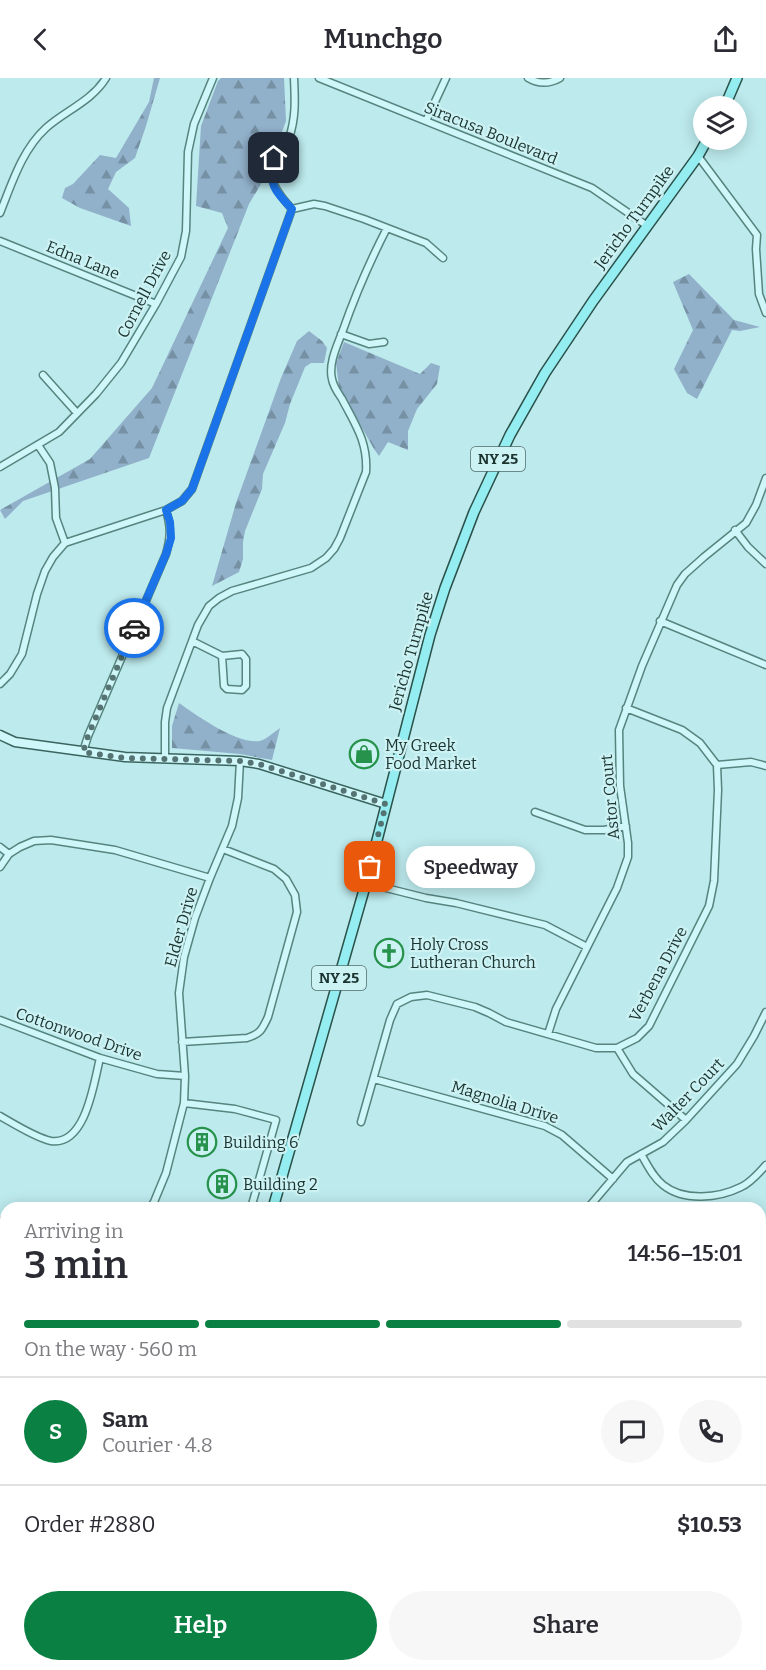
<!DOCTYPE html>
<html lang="en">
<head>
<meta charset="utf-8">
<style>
  :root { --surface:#fff; --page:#f7f7f7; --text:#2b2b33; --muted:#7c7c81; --line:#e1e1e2; --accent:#0b8043 }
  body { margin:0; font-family:Bitter,serif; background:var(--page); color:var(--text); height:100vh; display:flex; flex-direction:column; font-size:22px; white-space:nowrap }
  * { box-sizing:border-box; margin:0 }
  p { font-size:20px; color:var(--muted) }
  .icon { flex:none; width:33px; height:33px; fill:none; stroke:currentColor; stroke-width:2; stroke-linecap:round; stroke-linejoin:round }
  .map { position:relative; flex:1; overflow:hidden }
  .details { position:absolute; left:0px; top:1124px; width:766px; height:470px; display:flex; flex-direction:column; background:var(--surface); border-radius:18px 18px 0 0; box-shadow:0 3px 15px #0003 }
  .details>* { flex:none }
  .tools { position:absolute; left:693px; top:18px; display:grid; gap:12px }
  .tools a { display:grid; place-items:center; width:54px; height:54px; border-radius:50%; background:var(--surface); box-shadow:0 3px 15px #0003; font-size:30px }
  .pin { position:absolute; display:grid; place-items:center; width:51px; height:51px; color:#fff; margin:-26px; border-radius:12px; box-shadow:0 3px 9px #0006 }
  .courier { position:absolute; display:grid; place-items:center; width:60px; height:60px; margin:-30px; border:4px solid #1a73e8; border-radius:50%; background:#fff; color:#222; box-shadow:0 2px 8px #0007 }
  .bubble { position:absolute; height:42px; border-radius:21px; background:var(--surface); box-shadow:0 3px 15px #0003; font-size:20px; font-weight:600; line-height:42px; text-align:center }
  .head em { font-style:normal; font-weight:600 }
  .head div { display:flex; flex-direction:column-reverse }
  .head { display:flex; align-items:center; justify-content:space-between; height:102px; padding:0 24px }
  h1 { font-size:39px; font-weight:600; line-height:45px }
  .bar { display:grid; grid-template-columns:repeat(4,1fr); gap:9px 6px; align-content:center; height:72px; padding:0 24px }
  .bar i { height:8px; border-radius:4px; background:var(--line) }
  .bar .current { background:var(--accent) }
  .bar p { grid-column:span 4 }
  .line { display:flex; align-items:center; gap:15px; padding:0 24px; border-top:2px solid var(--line) }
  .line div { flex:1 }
  .round { display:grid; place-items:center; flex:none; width:63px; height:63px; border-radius:32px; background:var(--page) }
  .button { display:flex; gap:12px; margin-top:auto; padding:12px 24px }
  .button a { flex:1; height:69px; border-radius:36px; background:var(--accent); color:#fff; font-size:24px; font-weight:600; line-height:69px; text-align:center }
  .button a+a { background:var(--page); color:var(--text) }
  header { display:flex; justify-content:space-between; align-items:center; height:78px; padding:0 24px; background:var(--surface); font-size:27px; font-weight:600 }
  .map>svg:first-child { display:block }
  .forest { fill:url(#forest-firs) }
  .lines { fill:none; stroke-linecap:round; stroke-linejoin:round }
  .street-casing { stroke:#56847e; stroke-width:9 }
  .secondary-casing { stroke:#3a655f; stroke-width:11 }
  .primary-casing { stroke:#2b514a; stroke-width:12 }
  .street { stroke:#cff6f8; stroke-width:6 }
  .secondary { stroke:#cff6f8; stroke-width:8 }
  .primary { stroke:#94eef1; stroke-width:9 }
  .done { stroke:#547372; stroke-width:6; stroke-dasharray:0 10.8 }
  .route { stroke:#1a73e8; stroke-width:8 }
  .labels { text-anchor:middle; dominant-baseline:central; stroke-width:4.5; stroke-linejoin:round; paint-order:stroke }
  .shield { fill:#ccf2f4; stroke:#506c6a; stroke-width:1.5 }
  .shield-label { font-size:15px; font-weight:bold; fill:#1b332f }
  .street-label { font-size:16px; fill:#1b332f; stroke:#ccf2f4 }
  .poi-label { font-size:16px; fill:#1b332f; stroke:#ccf2f4; text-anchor:start }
</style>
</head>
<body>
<header><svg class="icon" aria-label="back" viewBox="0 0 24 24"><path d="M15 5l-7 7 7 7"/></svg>Munchgo<svg class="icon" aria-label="share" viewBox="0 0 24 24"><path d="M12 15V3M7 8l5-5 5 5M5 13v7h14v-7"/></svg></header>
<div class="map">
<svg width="766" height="1592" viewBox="0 0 766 1592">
  <defs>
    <pattern id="forest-firs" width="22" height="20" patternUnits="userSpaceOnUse" patternTransform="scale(1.5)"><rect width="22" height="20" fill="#91b0ca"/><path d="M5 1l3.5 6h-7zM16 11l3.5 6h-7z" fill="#7690a4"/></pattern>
  </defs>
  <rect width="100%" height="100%" fill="#bdeaed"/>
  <path class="forest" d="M154 0H160L146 48 135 80 116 94 108 111 129 130 131 148 80 130 62 120 65 110 73 106 100 77 116 80 149 24Z
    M221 0H284L286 43 280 59 266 77 261 106 249 126 149 380 23 423 5 441 0 432 90 381 152 310 228 150 222 135 196 128 201 48 218 3Z
    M689 196 734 242 760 249 740 253 732 252 697 321 687 315 674 291 693 252 673 204Z
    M309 253 322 263 327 270 324 285H311L305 289 290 326 285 345 263 396 262 411 245 453 243 464V481L239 494 212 508 236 425 281 300 297 263Z
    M344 264 420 296 431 285 440 288 437 306 417 331 408 353V372L388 364 379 378 374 371 339 309 336 285Z
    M179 625C196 637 238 667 260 663 267 661 274 654 280 650L272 682 240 676 172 670V648Z"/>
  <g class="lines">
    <g class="street-casing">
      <path id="street" d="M319 0 592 110 646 147
        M528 0C538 6 549 6 560 0
        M426 43 446 0
        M698 78 757 157 756 171 759 216 766 235
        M292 131 314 126 325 128 364 141 426 165 443 180
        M292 131C279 117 264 99 275 79 279 72 286 67 289 60 296 40 295 21 294 0
        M0 135C12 105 22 72 46 50 65 33 92 23 106 0
        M0 163 156 226
        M341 256 369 266 384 264
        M43 297 77 335
        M38 367 50 385 55 410 56 440 65 465
        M0 389 59 354 96 316 121 285 156 226 181 179 186 153 188 74 194 46 213 0
        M735 452 748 469 766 486
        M660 543 766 587
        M192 563 222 578 224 608 227 611 242 612 246 608V581L242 576 222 578
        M0 606 10 596 22 576 37 516 45 493 53 479 65 465 166 432 182 423 192 411 292 131
        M83 674 88 658 166 476C171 458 171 449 166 432
        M165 680V644L167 630 198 547 209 528 219 520 232 513 311 490 326 480 334 471 340 460 366 394C368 364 355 346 342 321 338 315 333 308 332 301 328 285 338 266 343 252 356 215 369 185 387 150
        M717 687 751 684 766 688
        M535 734 585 752H604L626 748
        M0 769 9 776
        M0 789 9 776 20 769 34 763 51 762 115 772 210 800
        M366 805 426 820 456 825 545 847 587 869
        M0 942 100 980 157 996 185 998
        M548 956 556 931 617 810 628 779V765L620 708 619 652 642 588 677 507 685 496 704 479 746 445 756 427 766 400
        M182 964 247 960C260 956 262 952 268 939L297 834 295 817 286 801 274 791 223 771
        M617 970 633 996 686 1042
        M374 1001 545 1048 562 1057 613 1101
        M184 1025 235 1031 276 1042 251 1130
        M0 1038C14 1046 36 1060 51 1063 86 1068 94 1004 100 980
        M361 1044 390 942 397 926 411 919 427 917 475 929 489 935 506 944 596 970H617L637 960 649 948 709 828 714 803 718 712 717 687 700 665 682 652 626 630
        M641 1076C648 1088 653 1099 663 1107 684 1124 719 1120 741 1109 750 1105 759 1095 766 1087
        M150 1130 154 1124 166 1095 184 1025 185 998 179 915 184 879 195 840 210 800 232 748 238 720 240 683
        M588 1130 627 1084 663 1064 686 1042 737 986 754 958 766 934
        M0 1143 6 1146
        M760 1192 766 1189
        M0 1246 6 1250
        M0 1317 6 1307
        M760 1406 766 1398
        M760 1421 766 1423
        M0 1432 6 1433
        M760 1518 766 1519
        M0 1526 6 1529
        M494 1587 505 1592
        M21 1592 22 1587
        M590 1592 593 1587
        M689 1592 691 1587"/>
    </g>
    <g class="secondary-casing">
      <path id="secondary" d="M0 657 15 664 125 679 240 683 259 686 386 726"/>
    </g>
    <g class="primary-casing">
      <path id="primary" d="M725 28 737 0
        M273 1130 366 805 430 557 445 510 474 434 510 357 545 295 593 223 698 78 707 62
        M138 1592 139 1587"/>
    </g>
    <use href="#street" class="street"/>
    <use href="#secondary" class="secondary"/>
    <use href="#primary" class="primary"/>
  </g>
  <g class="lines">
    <path class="done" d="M134 550 88 658 83 674 124 680 240 683 259 686 386 726 370 789"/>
    <path class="route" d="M134 550 166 476 171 460 170 444 166 432 182 423 192 411 292 131C274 112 268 106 274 80"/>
  </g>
  <defs>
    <g id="shop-ring" transform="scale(1.5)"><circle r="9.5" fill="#ccf2f4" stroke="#27924c" stroke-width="1.5"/><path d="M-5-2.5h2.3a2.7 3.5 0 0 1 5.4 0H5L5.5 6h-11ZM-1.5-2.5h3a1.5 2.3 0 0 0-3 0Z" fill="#27924c"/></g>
    <g id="church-ring" transform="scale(1.5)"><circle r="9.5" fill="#ccf2f4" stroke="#27924c" stroke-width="1.5"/><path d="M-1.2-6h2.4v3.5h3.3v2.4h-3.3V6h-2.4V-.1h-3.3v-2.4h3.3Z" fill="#27924c"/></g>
    <g id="building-ring" transform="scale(1.5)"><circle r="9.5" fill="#ccf2f4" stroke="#27924c" stroke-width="1.5"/><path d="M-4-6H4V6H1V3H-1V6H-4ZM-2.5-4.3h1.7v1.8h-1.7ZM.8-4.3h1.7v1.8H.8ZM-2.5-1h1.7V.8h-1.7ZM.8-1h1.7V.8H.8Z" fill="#27924c"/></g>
  </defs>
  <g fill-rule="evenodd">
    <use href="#shop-ring" x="364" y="676"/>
    <use href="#church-ring" x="389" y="875"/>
    <use href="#building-ring" x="202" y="1064"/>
    <use href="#building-ring" x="222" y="1106"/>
  </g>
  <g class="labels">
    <g class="shield">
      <rect x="471" y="369" width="54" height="24" rx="4.5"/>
      <rect x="312" y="888" width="54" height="24" rx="4.5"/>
    </g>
    <g class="shield-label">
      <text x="498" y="381">NY 25</text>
      <text x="339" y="900">NY 25</text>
    </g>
    <g class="street-label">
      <text transform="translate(491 55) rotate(22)">Siracusa Boulevard</text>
      <text transform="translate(634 139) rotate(-54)">Jericho Turnpike</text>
      <text transform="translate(83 182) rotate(22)">Edna Lane</text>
      <text transform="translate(144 216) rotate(-62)">Cornell Drive</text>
      <text transform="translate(411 573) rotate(-74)">Jericho Turnpike</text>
      <text transform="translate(610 719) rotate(-95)">Astor Court</text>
      <text transform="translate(181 849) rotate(-74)">Elder Drive</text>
      <text transform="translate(658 896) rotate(-62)">Verbena Drive</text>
      <text transform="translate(79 956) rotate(19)">Cottonwood Drive</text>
      <text transform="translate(688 1017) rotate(-46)">Walter Court</text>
      <text transform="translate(505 1024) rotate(17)">Magnolia Drive</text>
    </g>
    <g class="poi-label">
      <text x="385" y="667">My Greek<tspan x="385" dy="18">Food Market</tspan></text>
      <text x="410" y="866">Holy Cross<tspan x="410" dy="18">Lutheran Church</tspan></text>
      <text x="223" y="1064">Building 6</text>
      <text x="243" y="1106">Building 2</text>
    </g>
  </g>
</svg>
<div class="tools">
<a><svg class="icon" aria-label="layers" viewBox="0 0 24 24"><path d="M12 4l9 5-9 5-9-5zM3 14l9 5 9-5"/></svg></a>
</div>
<div class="pin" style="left:370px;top:789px;background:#ea580c"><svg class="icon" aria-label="bag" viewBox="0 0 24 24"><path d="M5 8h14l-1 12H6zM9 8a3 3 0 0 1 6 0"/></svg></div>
<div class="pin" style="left:274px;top:80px;background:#1f2937"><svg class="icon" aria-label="home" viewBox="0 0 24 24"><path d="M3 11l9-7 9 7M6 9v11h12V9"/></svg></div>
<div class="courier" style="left:134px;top:550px"><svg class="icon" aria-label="car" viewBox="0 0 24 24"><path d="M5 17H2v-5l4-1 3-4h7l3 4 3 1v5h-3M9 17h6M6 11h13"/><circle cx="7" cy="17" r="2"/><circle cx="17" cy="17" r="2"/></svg></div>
<div class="bubble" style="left:406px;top:768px;width:129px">Speedway</div>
<section class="details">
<div class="head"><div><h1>3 min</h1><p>Arriving in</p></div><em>14:56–15:01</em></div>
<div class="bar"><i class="current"></i><i class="current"></i><i class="current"></i><i></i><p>On the way · 560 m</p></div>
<div class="line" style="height:108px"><b class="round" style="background:var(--accent);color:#fff">S</b><div><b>Sam</b><p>Courier · 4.8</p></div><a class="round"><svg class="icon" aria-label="chat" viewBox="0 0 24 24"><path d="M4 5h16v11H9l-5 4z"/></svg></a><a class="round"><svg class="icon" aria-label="phone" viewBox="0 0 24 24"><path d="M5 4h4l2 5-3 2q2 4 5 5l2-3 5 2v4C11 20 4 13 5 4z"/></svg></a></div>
<div class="line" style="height:78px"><div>Order #2880</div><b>$10.53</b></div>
<div class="button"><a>Help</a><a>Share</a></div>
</section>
</div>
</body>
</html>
